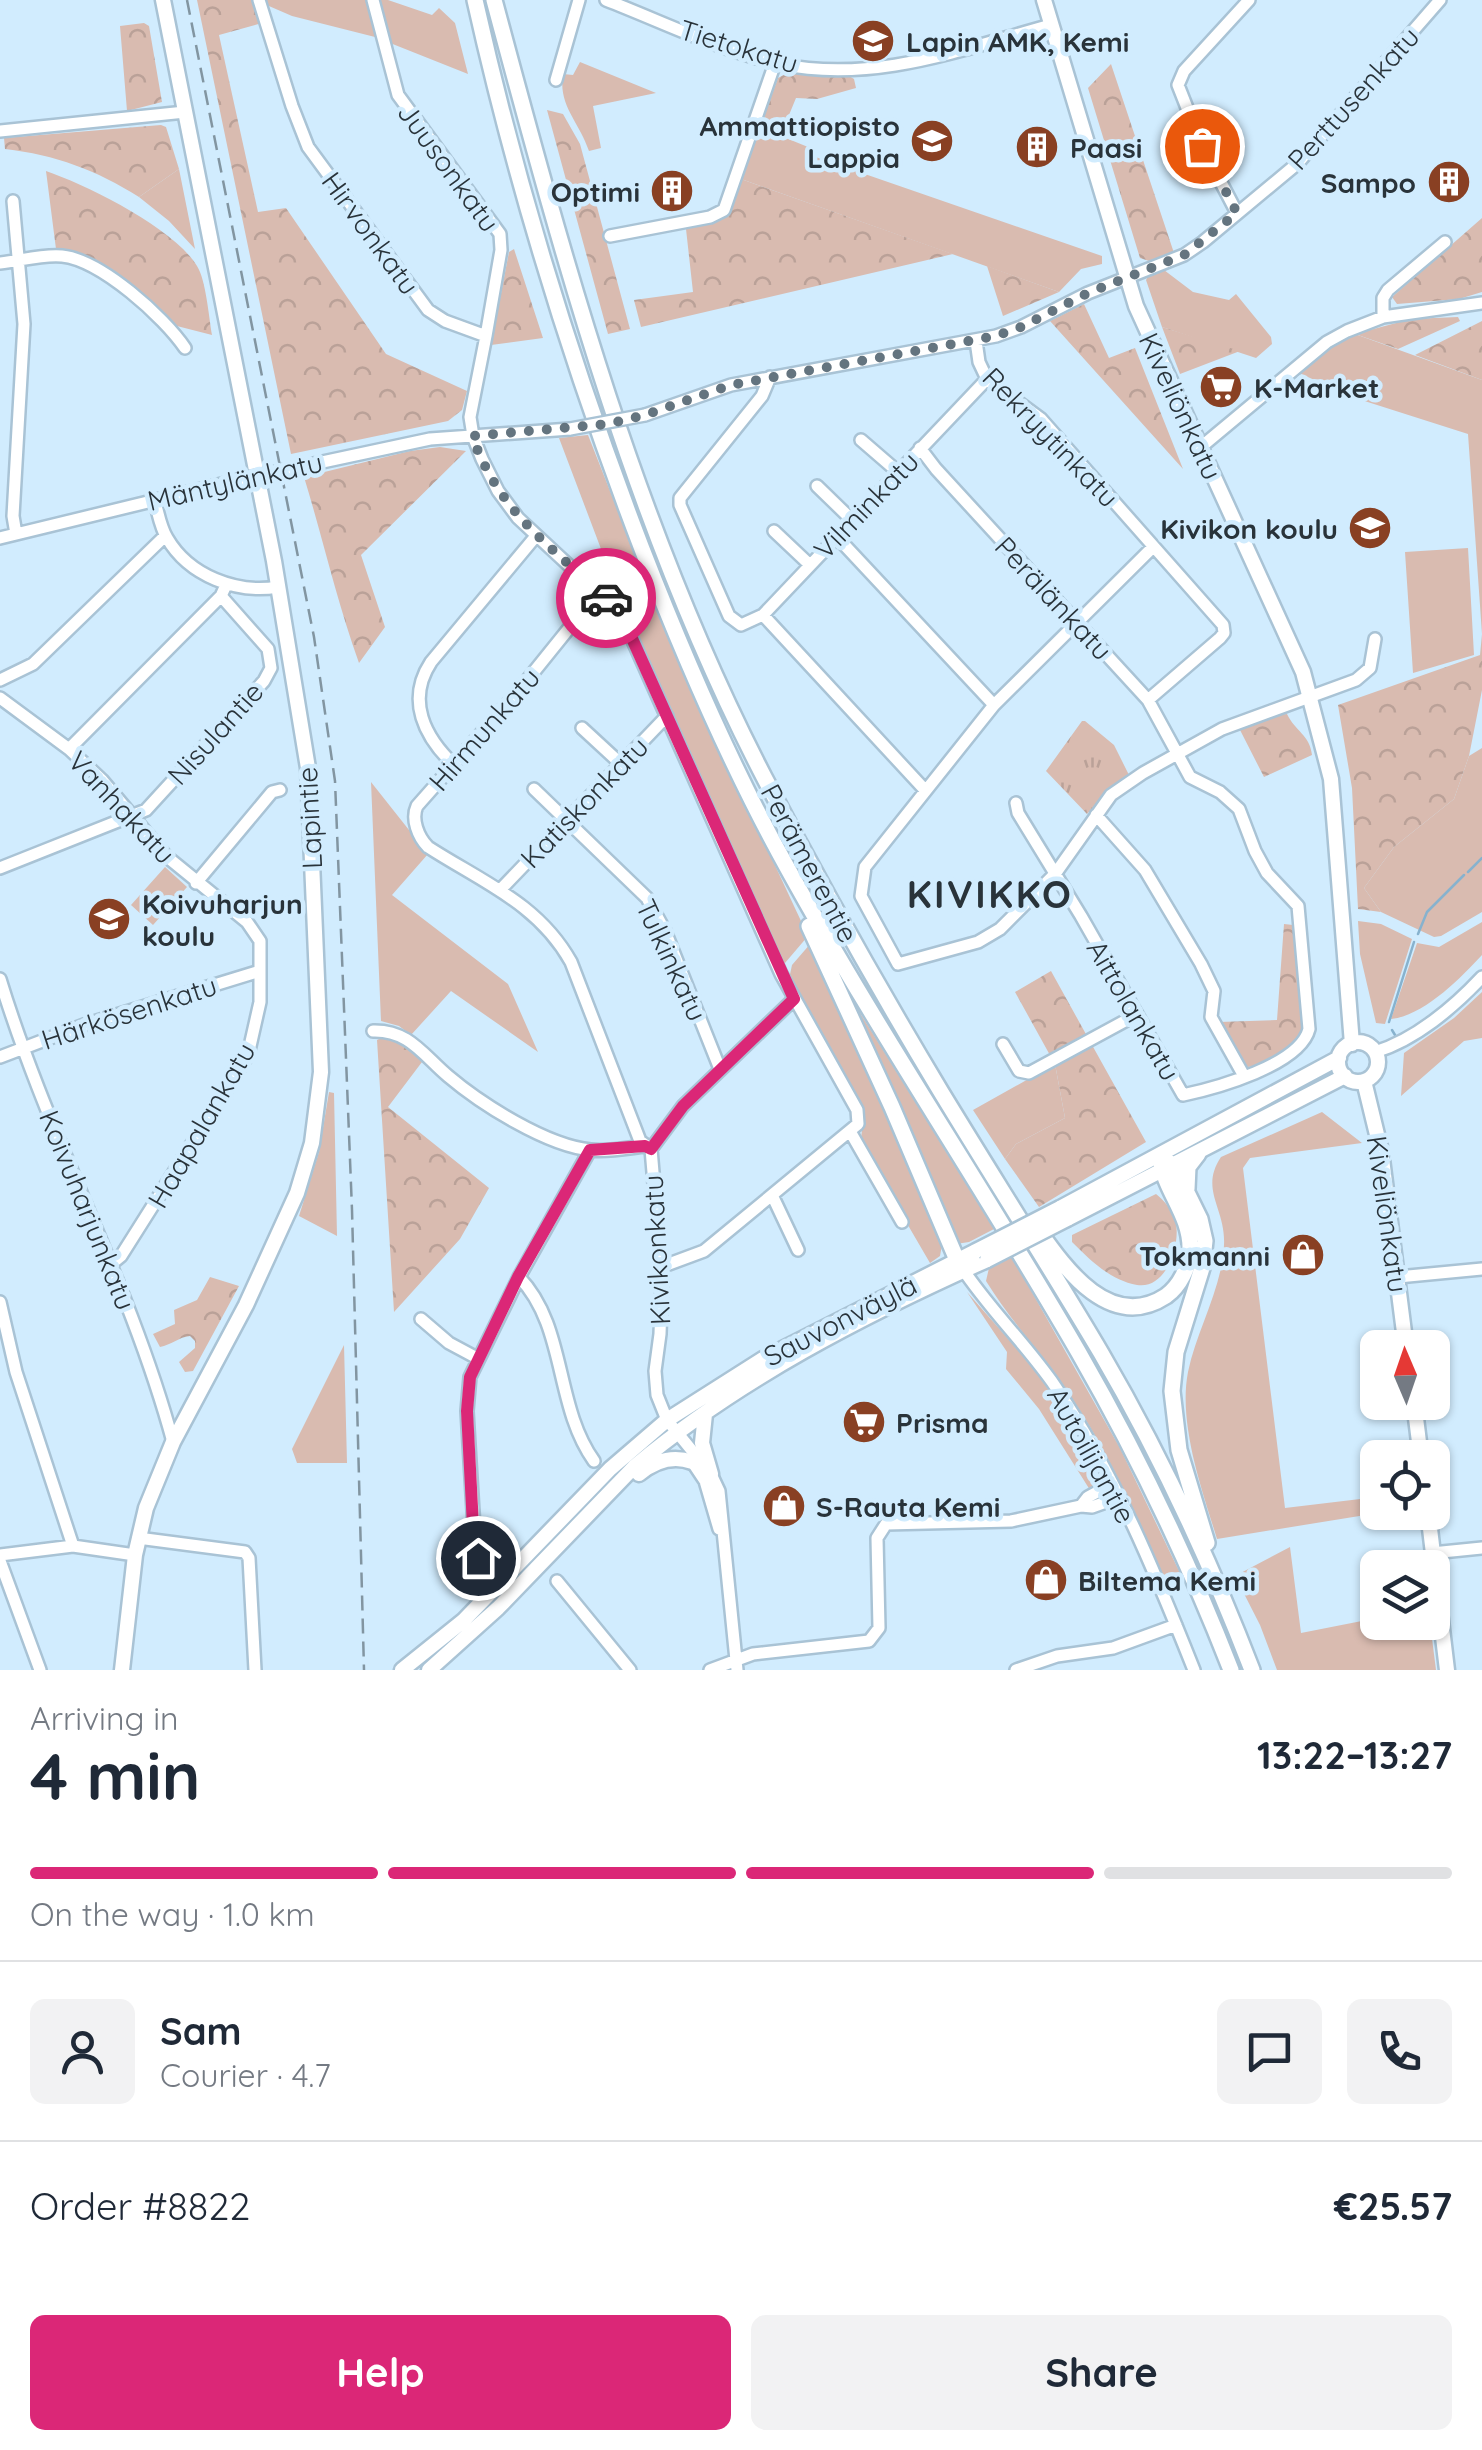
<!DOCTYPE html>
<html lang="en">
<head>
<meta charset="utf-8">
<style>
  :root { --surface:#fff; --page:#f2f2f3; --text:#1f2937; --muted:#747a83; --line:#e0e1e3; --accent:#db2777 }
  body { margin:0; font-family:Quicksand,sans-serif; background:var(--page); color:var(--text); height:100vh; display:flex; flex-direction:column; font-size:38px; white-space:nowrap }
  * { box-sizing:border-box; margin:0 }
  p { font-size:32px; color:var(--muted) }
  .icon { flex:none; width:55px; height:55px; fill:none; stroke:currentColor; stroke-width:2; stroke-linecap:round; stroke-linejoin:round }
  .map { position:relative; height:1670px; overflow:hidden }
  .side { display:flex; flex-direction:column; background:var(--surface); flex:1 }
  .side>* { flex:none }
  .needle { width:65px; rotate:358deg }
  .buttons { position:absolute; left:1360px; top:1330px; display:grid; gap:20px }
  .buttons a { display:grid; place-items:center; width:90px; height:90px; border-radius:15px; background:var(--surface); box-shadow:0 2px 8px #0004; font-size:50px }
  .pin { position:absolute; display:grid; place-items:center; width:85px; height:85px; color:#fff; margin:-42px; border:5px solid #fff; border-radius:50%; box-shadow:0 2px 10px #0007 }
  .courier { position:absolute; display:grid; place-items:center; width:100px; height:100px; margin:-50px; border:8px solid #db2777; border-radius:50%; background:#fff; color:#222; box-shadow:0 2px 12px #0007 }
  .overview em { font-style:normal; font-weight:700 }
  .overview div { display:flex; flex-direction:column-reverse }
  .overview { display:flex; align-items:center; justify-content:space-between; height:170px; padding:0 30px }
  h1 { font-size:65px; font-weight:700; line-height:75px }
  .bar { display:grid; grid-template-columns:repeat(4,1fr); gap:15px 10px; align-content:center; height:120px; padding:0 30px }
  .bar i { height:12px; border-radius:8px; background:var(--line) }
  .bar .current { background:var(--accent) }
  .bar p { grid-column:span 4 }
  .line { display:flex; align-items:center; gap:25px; padding:0 30px; border-top:2px solid var(--line) }
  .line div { flex:1 }
  .round { display:grid; place-items:center; flex:none; width:105px; height:105px; border-radius:15px; background:var(--page) }
  .cta { display:flex; gap:20px; margin-top:auto; padding:20px 30px }
  .cta a { flex:1; height:115px; border-radius:15px; background:var(--accent); color:#fff; font-size:40px; font-weight:700; line-height:115px; text-align:center }
  .cta a+a { background:var(--page); color:var(--text) }
  .map>svg:first-child { display:block }
  .grass { fill:#d9bbb0 }
  .forest { fill:url(#forest-crowns) }
  .park { fill:url(#park-tufts) }
  .lines { fill:none; stroke-linecap:round; stroke-linejoin:round }
  .stream { stroke:#87b2ce; stroke-width:2.5 }
  .minor-casing { stroke:#a9c3d5; stroke-width:16 }
  .major-casing { stroke:#a9c3d5; stroke-width:19 }
  .highway-casing { stroke:#a9c3d5; stroke-width:20 }
  .minor { stroke:#fff; stroke-width:11 }
  .major { stroke:#fff; stroke-width:14 }
  .highway { stroke:#fff; stroke-width:15 }
  .rail { stroke:#8295a1; stroke-width:2.5; stroke-dasharray:15 8; stroke-linecap:butt }
  .minor-bridge-casing { stroke:#a9c3d5; stroke-width:16; stroke-linecap:butt }
  .major-bridge-casing { stroke:#a9c3d5; stroke-width:19; stroke-linecap:butt }
  .minor-bridge { stroke:#fff; stroke-width:11 }
  .major-bridge { stroke:#fff; stroke-width:14 }
  .done { stroke:#64747f; stroke-width:10; stroke-dasharray:0 18 }
  .route { stroke:#db2777; stroke-width:12 }
  .labels { text-anchor:middle; dominant-baseline:central; stroke-width:9; stroke-linejoin:round; paint-order:stroke }
  .poi-label { font-size:28px; font-weight:bold; fill:#29333a; stroke:#d1ecfe; text-anchor:start }
  .street-label { font-size:28px; fill:#29333a; stroke:#d1ecfe }
  .district-label { font-size:38px; font-weight:bold; letter-spacing:2.5px; fill:#29333a; stroke:#d1ecfe }
</style>
</head>
<body>
<div class="map">
<svg width="1482" height="1670" viewBox="0 0 1482 1670">
  <defs>
    <pattern id="forest-crowns" width="20" height="18" patternUnits="userSpaceOnUse" patternTransform="scale(2.5)"><rect width="20" height="18" fill="#d9bbb0"/><path d="M2 6a3 3 0 1 1 6 0M12 15a3 3 0 1 1 6 0" fill="none" stroke="#baa198"/></pattern>
    <pattern id="park-tufts" width="24" height="20" patternUnits="userSpaceOnUse" patternTransform="scale(2.5)"><rect width="24" height="20" fill="#d9bbb0"/><path d="M3 7l-1-3M5 7V3M7 7l1-3M15 17l-1-3M17 17v-4M19 17l1-3" fill="none" stroke="#baa198"/></pattern>
  </defs>
  <rect width="100%" height="100%" fill="#d1ecfe"/>
  <path class="grass" d="M255 0H388L432 15 439 8 455 23 468 74 375 37 292 16Z
    M580 62 656 93 593 106 601 148 589 151C579 121 558 106 563 74L573 75Z
    M761 125 782 132 781 136 808 147 807 154 1102 256V264L1081 269 1059 292 741 179Z
    M179 169 195 249 169 221 139 197Z
    M1164 270 1193 292 1229 300 1236 294 1271 337 1272 344 1256 358 1162 327 1146 280 1149 275Z
    M1355 334 1482 380V634L1468 434 1352 397 1299 373 1338 342Z
    M588 435 662 623 808 936 785 963H781L623 607 559 438Z
    M1468 548 1474 655 1413 673 1405 552Z
    M1482 748V912L1441 936 1434 937 1381 912 1364 888 1394 847 1454 799 1469 756Z
    M371 782 428 854 392 895 508 984 538 1052 451 991 411 1035 399 1026 381 1021Z
    M165 867 187 887 153 925 131 905Z
    M1358 921 1381 924 1412 939 1385 1024 1376 1023 1360 954Z
    M1482 922V955C1460 979 1423 1016 1391 1019L1417 943 1439 947Z
    M811 943 942 1245 940 1256 930 1263 863 1148C858 1133 866 1125 864 1110L789 979 792 965Z
    M1482 992V1038L1464 1041 1401 1096 1404 1053 1454 1018Z
    M852 1000 994 1229 969 1242 956 1244 850 1002Z
    M1055 1064 1065 1118 1016 1144 1005 1159 973 1110Z
    M329 1092 334 1093 337 1236 299 1216 319 1152Z
    M1322 1112 1362 1143 1250 1158 1243 1168 1285 1508 1377 1497 1378 1513 1217 1539C1202 1490 1178 1424 1188 1372 1197 1329 1222 1289 1224 1245 1226 1208 1199 1190 1221 1157Z
    M1011 1255 1120 1448 1180 1573 1165 1581C1137 1517 1109 1452 1069 1394 1043 1355 1010 1320 986 1281L989 1268Z
    M967 1292 1039 1374 1098 1476 1090 1490 1039 1409 1006 1369 1007 1352Z
    M344 1345 347 1463H297L292 1449Z
    M1290 1547 1301 1633 1377 1618 1378 1622 1430 1623 1436 1670H1277L1260 1625 1235 1576Z"/>
  <path class="forest" d="M197 0H255L262 23 219 35 258 212 286 208 386 354 467 391 462 410 448 421 291 454Z
    M144 23 149 26 162 102 127 111 120 26Z
    M1111 64 1174 253 1152 262 1140 258 1088 88Z
    M789 72 849 76 854 79 856 88 817 99 796 98 782 132 761 125 778 78Z
    M547 110 563 114 580 144 630 329 608 334Z
    M161 125 166 127 179 169 139 197C96 170 56 155 5 149L4 138Z
    M46 171C87 185 174 228 197 266 206 280 209 318 212 335L173 325 95 262 56 249Z
    M741 179 953 254 641 327 634 300 693 292 686 229C725 219 727 217 741 179Z
    M1482 218V292L1459 299 1397 304 1392 297Z
    M514 249 543 338 491 345 509 252Z
    M987 266 1059 292 1003 316Z
    M1084 304 1109 358 1135 348 1183 469 1050 321Z
    M1458 317 1460 321 1398 349 1355 334 1411 319Z
    M1482 321V380L1415 355Z
    M1162 327 1240 351 1180 374Z
    M440 447 466 451 361 555 385 627 359 663C337 602 323 539 304 477L410 451Z
    M1482 634V690L1469 756 1454 799 1394 847 1364 888 1381 912 1358 909 1352 788 1338 705 1480 655Z
    M1287 714C1295 731 1310 735 1312 755L1264 777 1239 728 1273 715Z
    M1284 924 1293 925 1297 935 1305 1028 1295 1045 1263 1064 1248 1067 1242 1064 1219 1022 1277 1020Z
    M1051 971 1087 1036 1051 1057 1015 992Z
    M383 1037 404 1041 422 1062 388 1107 489 1188 460 1239 394 1312 377 1040Z
    M1092 1045 1146 1142 1039 1207 1005 1159 1016 1144 1065 1118 1055 1064Z
    M1156 1194C1164 1200 1172 1210 1175 1219 1182 1242 1167 1290 1137 1285 1110 1280 1091 1261 1072 1242V1235Z
    M210 1277 239 1286 193 1371 185 1372 179 1362 195 1348V1341L190 1336C179 1337 171 1345 160 1347L153 1334 175 1324 174 1310 197 1300Z"/>
  <path class="park" d="M1082 721H1085L1114 745 1129 775 1111 788 1087 814 1046 771Z"/>
  <g class="lines">
    <path class="stream" d="M1468 872 1482 858
      M1418 934 1427 912 1464 875
      M1389 1022 1414 942
      M1392 1030 1395 1035"/>
    <g class="minor-casing">
      <path id="minor" d="M259 0 292 106 308 147 428 310 445 321 486 336 470 417 473 436 482 459 498 491 518 518 621 614 781 974 857 1110 858 1124 704 1251 661 1267
        M373 0 398 95 500 234 501 250 486 336
        M606 0C663 22 721 51 780 64 874 84 962 49 1051 25
        M556 80 579 0
        M0 131 185 112
        M13 201 24 324 13 516 16 534
        M1237 213 1202 146 1178 85 1184 71 1249 0
        M610 236 710 217 724 210 775 63
        M0 263C20 261 42 254 62 256 101 260 164 317 185 348
        M1383 317V298L1388 290 1445 242
        M976 341 979 362 987 379 1041 419 1223 625 1224 633 1220 638 1148 700
        M770 377 762 396 680 498V505L729 616 741 625 763 615 987 379
        M645 415 731 385 996 336 1021 327 1088 293 1184 255 1203 242 1298 163 1440 0
        M861 440 898 472
        M1201 447 1327 342 1347 331 1383 317 1482 303
        M920 448 936 469 1148 700 1190 777 1220 792 1239 809 1255 851 1267 873 1298 906 1309 1029C1300 1065 1216 1088 1183 1095L1081 916 1018 813 1016 803
        M313 464 430 439 570 429
        M817 486 852 520
        M154 499C158 511 160 527 167 538 189 576 237 594 278 587
        M774 531 810 565
        M837 537 994 705
        M0 538 238 480
        M1153 547 994 705 865 867 861 896 898 964 978 942 1000 929 1055 874 1111 795 1143 773 1222 729 1356 680 1370 668 1375 639
        M599 591 516 694 417 806C411 819 418 837 428 847 482 882 538 903 571 962L640 1141 651 1149
        M763 615 925 790
        M0 680 33 664 165 536
        M0 698 69 749 102 780 166 856 247 922 260 941V1002L248 1055 121 1256 110 1265
        M582 728 621 764
        M69 749 221 596 226 585
        M455 766C424 737 406 700 431 662L536 536
        M534 789 647 898 665 931 720 1069
        M1096 815 1145 870 1201 964 1214 991 1211 1017 1244 1076
        M0 868 146 810 264 681 271 668 268 649 221 596
        M196 883 272 792 280 790
        M501 889 667 716
        M0 979C48 1137 130 1283 173 1442
        M373 1031C409 1030 423 1055 448 1076 481 1104 547 1146 591 1150 608 1152 628 1148 645 1146
        M1003 1044 1019 1071 1029 1073 1136 1015
        M1375 1052C1415 1040 1454 1007 1482 977
        M0 1057 84 1025 260 971
        M851 1133 902 1222
        M772 1195 798 1250
        M960 1265C988 1308 1026 1344 1055 1386 1115 1474 1155 1572 1194 1670
        M519 1277C567 1327 554 1405 594 1461
        M1398 1277 1482 1269
        M0 1302 16 1372 73 1546
        M421 1319 449 1343 477 1358
        M693 1463 705 1481 719 1529
        M1081 1506 1088 1497 1112 1484
        M138 1538 245 1552 249 1558 255 1670
        M1432 1553 1482 1548
        M0 1555 73 1546 135 1555
        M0 1561 40 1670
        M484 1565 475 1545 467 1411 470 1377 519 1277 590 1150
        M557 1581 630 1670
        M710 1670 753 1654 869 1641 879 1628 877 1538 886 1524 1011 1521 1081 1506 1092 1507 1120 1497
        M737 1670 719 1491 711 1474 667 1420 657 1395 655 1371 660 1334 662 1277 651 1149 683 1106 794 999
        M1016 1670 1057 1656 1113 1648 1176 1625"/>
    </g>
    <g class="major-casing">
      <path id="major" d="M1044 0 1136 306 1303 672 1331 779 1352 1044
        M1338 1062a20 20 0 1 1 40 0a20 20 0 1 1-40 0Z
        M1364 1081 1381 1151 1406 1348
        M1060 1208 1339 1058
        M1067 1219 1345 1076
        M1414 1402 1421 1458
        M705 1414 702 1443 711 1474
        M639 1474C655 1461 673 1455 692 1462
        M1428 1512 1447 1670
        M122 1670 135 1555 146 1508 173 1442 246 1305 297 1193 312 1143 321 1072 308 768 274 561 163 0
        M402 1670 463 1621 610 1469 667 1420 763 1359 976 1251
        M429 1670 498 1608 635 1466C739 1379 864 1315 987 1260"/>
    </g>
    <g class="highway-casing">
      <path id="highway" d="M475 0C517 188 573 369 642 549 684 657 731 767 788 869 879 1034 985 1190 1079 1353 1137 1454 1189 1562 1231 1670
        M494 0C565 265 637 532 764 777 820 884 879 989 941 1092 994 1179 1049 1265 1101 1353 1160 1454 1210 1561 1252 1670
        M809 926 892 1107 957 1260
        M1160 1156 1174 1166 1200 1219 1205 1241 1202 1268 1176 1352 1172 1391 1179 1450 1207 1543
        M1187 1189 1188 1167 1198 1154
        M1038 1230C1066 1270 1111 1332 1166 1296 1180 1286 1189 1267 1190 1250 1191 1214 1163 1190 1160 1156"/>
    </g>
    <use href="#minor" class="minor"/>
    <use href="#major" class="major"/>
    <use href="#highway" class="highway"/>
    <path class="rail" d="M187 0 314 637 335 781 352 1210 364 1670"/>
    <g class="minor-bridge-casing">
      <path id="minor-bridge" d="M570 429 645 415
        M238 480 313 464"/>
    </g>
    <g class="major-bridge-casing">
      <path id="major-bridge" d="M976 1251 1060 1208
        M987 1260 1067 1219"/>
    </g>
    <use href="#minor-bridge" class="minor-bridge"/>
    <use href="#major-bridge" class="major-bridge"/>
  </g>
  <g class="lines">
    <path class="done" d="M606 598C548 543 501 515 472 436L608 424 645 415 731 385 996 336 1021 327 1088 293 1184 255 1237 213 1202 146"/>
    <path class="route" d="M478 1558 474 1545 467 1411 470 1377 518 1277 590 1150 645 1146 651 1149 683 1106 794 999 621 614 606 598"/>
  </g>
  <defs>
    <g id="university-disc" transform="scale(2.25)"><circle r="9.5" fill="#894023" stroke="#d1ecfe"/><path d="M0-5L7-2L0 1L-7-2ZM-4 1L0 2.5L4 1V4Q0 6-4 4Z" fill="#fff"/></g>
    <g id="school-disc" transform="scale(2.25)"><circle r="9.5" fill="#894023" stroke="#d1ecfe"/><path d="M0-5L7-2L0 1L-7-2ZM-4 1L0 2.5L4 1V4Q0 6-4 4Z" fill="#fff"/></g>
    <g id="building-disc" transform="scale(2.25)"><circle r="9.5" fill="#894023" stroke="#d1ecfe"/><path d="M-4-6H4V6H1V3H-1V6H-4ZM-2.5-4.3h1.7v1.8h-1.7ZM.8-4.3h1.7v1.8H.8ZM-2.5-1h1.7V.8h-1.7ZM.8-1h1.7V.8H.8Z" fill="#fff"/></g>
    <g id="supermarket-disc" transform="scale(2.25)"><circle r="9.5" fill="#894023" stroke="#d1ecfe"/><path d="M-6-5.5h2.5l.6 2H6L4.5 2H-2.5L-4.4-4H-6ZM-1.5 3.2a1.3 1.3 0 1 0 .1 0ZM3 3.2a1.3 1.3 0 1 0 .1 0Z" fill="#fff"/></g>
    <g id="shop-disc" transform="scale(2.25)"><circle r="9.5" fill="#894023" stroke="#d1ecfe"/><path d="M-5-2.5h2.3a2.7 3.5 0 0 1 5.4 0H5L5.5 6h-11ZM-1.5-2.5h3a1.5 2.3 0 0 0-3 0Z" fill="#fff"/></g>
  </defs>
  <g fill-rule="evenodd">
    <use href="#university-disc" x="873" y="41"/>
    <use href="#school-disc" x="932" y="141"/>
    <use href="#building-disc" x="1037" y="147"/>
    <use href="#building-disc" x="1449" y="182"/>
    <use href="#building-disc" x="672" y="191"/>
    <use href="#supermarket-disc" x="1221" y="387"/>
    <use href="#school-disc" x="1370" y="528"/>
    <use href="#school-disc" x="109" y="919"/>
    <use href="#shop-disc" x="1303" y="1255"/>
    <use href="#supermarket-disc" x="864" y="1422"/>
    <use href="#shop-disc" x="784" y="1506"/>
    <use href="#shop-disc" x="1046" y="1580"/>
  </g>
  <g class="labels">
    <g class="poi-label">
      <text x="906" y="41">Lapin AMK, Kemi</text>
      <text x="900" y="125" text-anchor="end">Ammattiopisto<tspan x="900" dy="32">Lappia</tspan></text>
      <text x="1070" y="147">Paasi</text>
      <text x="1416" y="182" text-anchor="end">Sampo</text>
      <text x="640" y="191" text-anchor="end">Optimi</text>
      <text x="1254" y="387">K-Market</text>
      <text x="1338" y="528" text-anchor="end">Kivikon koulu</text>
      <text x="142" y="903">Koivuharjun<tspan x="142" dy="32">koulu</tspan></text>
      <text x="1270" y="1255" text-anchor="end">Tokmanni</text>
      <text x="896" y="1422">Prisma</text>
      <text x="816" y="1506">S-Rauta Kemi</text>
      <text x="1078" y="1580">Biltema Kemi</text>
    </g>
    <g class="street-label">
      <text transform="translate(739 46) rotate(17)">Tietokatu</text>
      <text transform="translate(1353 98) rotate(-48)">Perttusenkatu</text>
      <text transform="translate(449 167) rotate(54)">Juusonkatu</text>
      <text transform="translate(371 233) rotate(54)">Hirvonkatu</text>
      <text transform="translate(1181 406) rotate(65)">Kiveliönkatu</text>
      <text transform="translate(1051 437) rotate(46)">Rekryytinkatu</text>
      <text transform="translate(235 481) rotate(-13)">Mäntylänkatu</text>
      <text transform="translate(866 505) rotate(-46)">Vilminkatu</text>
      <text transform="translate(1054 598) rotate(47)">Perälänkatu</text>
      <text transform="translate(484 729) rotate(-49)">Hirmunkatu</text>
      <text transform="translate(215 733) rotate(-48)">Nisulantie</text>
      <text transform="translate(584 802) rotate(-46)">Katiskonkatu</text>
      <text transform="translate(122 807) rotate(47)">Vanhakatu</text>
      <text transform="translate(309 818) rotate(-93)">Lapintie</text>
      <text transform="translate(810 863) rotate(62)">Perämerentie</text>
      <text transform="translate(672 960) rotate(65)">Tulkinkatu</text>
      <text transform="translate(1134 1010) rotate(60)">Aittolankatu</text>
      <text transform="translate(129 1012) rotate(-18)">Härkösenkatu</text>
      <text transform="translate(201 1125) rotate(-60)">Haapalankatu</text>
      <text transform="translate(88 1210) rotate(68)">Koivuharjunkatu</text>
      <text transform="translate(1388 1214) rotate(82)">Kiveliönkatu</text>
      <text transform="translate(656 1250) rotate(-93)">Kivikonkatu</text>
      <text transform="translate(840 1320) rotate(-27)">Sauvonväylä</text>
      <text transform="translate(1092 1455) rotate(61)">Autoilijantie</text>
    </g>
    <g class="district-label">
      <text x="990" y="894">KIVIKKO</text>
    </g>
  </g>
</svg>
<div class="buttons">
<a><svg class="needle" viewBox="-14 -14 28 28"><path d="M0-13l5 13h-10z" fill="#e53935"/><path d="M0 13l5-13h-10z" fill="#747a83"/></svg></a>
<a><svg class="icon" aria-label="locate" viewBox="0 0 24 24"><circle cx="12" cy="12" r="6"/><path d="M12 2v4M12 18v4M2 12h4M18 12h4"/></svg></a>
<a><svg class="icon" aria-label="layers" viewBox="0 0 24 24"><path d="M12 4l9 5-9 5-9-5zM3 14l9 5 9-5"/></svg></a>
</div>
<div class="pin" style="left:1202px;top:146px;background:#ea580c"><svg class="icon" aria-label="bag" viewBox="0 0 24 24"><path d="M5 8h14l-1 12H6zM9 8a3 3 0 0 1 6 0"/></svg></div>
<div class="pin" style="left:478px;top:1558px;background:#1f2937"><svg class="icon" aria-label="home" viewBox="0 0 24 24"><path d="M3 11l9-7 9 7M6 9v11h12V9"/></svg></div>
<div class="courier" style="left:606px;top:598px"><svg class="icon" aria-label="car" viewBox="0 0 24 24"><path d="M5 17H2v-5l4-1 3-4h7l3 4 3 1v5h-3M9 17h6M6 11h13"/><circle cx="7" cy="17" r="2"/><circle cx="17" cy="17" r="2"/></svg></div>
</div>
<section class="side">
<div class="overview"><div><h1>4 min</h1><p>Arriving in</p></div><em>13:22–13:27</em></div>
<div class="bar"><i class="current"></i><i class="current"></i><i class="current"></i><i></i><p>On the way · 1.0 km</p></div>
<div class="line" style="height:180px"><a class="round"><svg class="icon" aria-label="person" viewBox="0 0 24 24"><circle cx="12" cy="8" r="4"/><path d="M4 21q1-7 8-7t8 7"/></svg></a><div><b>Sam</b><p>Courier · 4.7</p></div><a class="round"><svg class="icon" aria-label="chat" viewBox="0 0 24 24"><path d="M4 5h16v11H9l-5 4z"/></svg></a><a class="round"><svg class="icon" aria-label="phone" viewBox="0 0 24 24"><path d="M5 4h4l2 5-3 2q2 4 5 5l2-3 5 2v4C11 20 4 13 5 4z"/></svg></a></div>
<div class="line" style="height:130px"><div>Order #8822</div><b>€25.57</b></div>
<div class="cta"><a>Help</a><a>Share</a></div>
</section>
</body>
</html>
